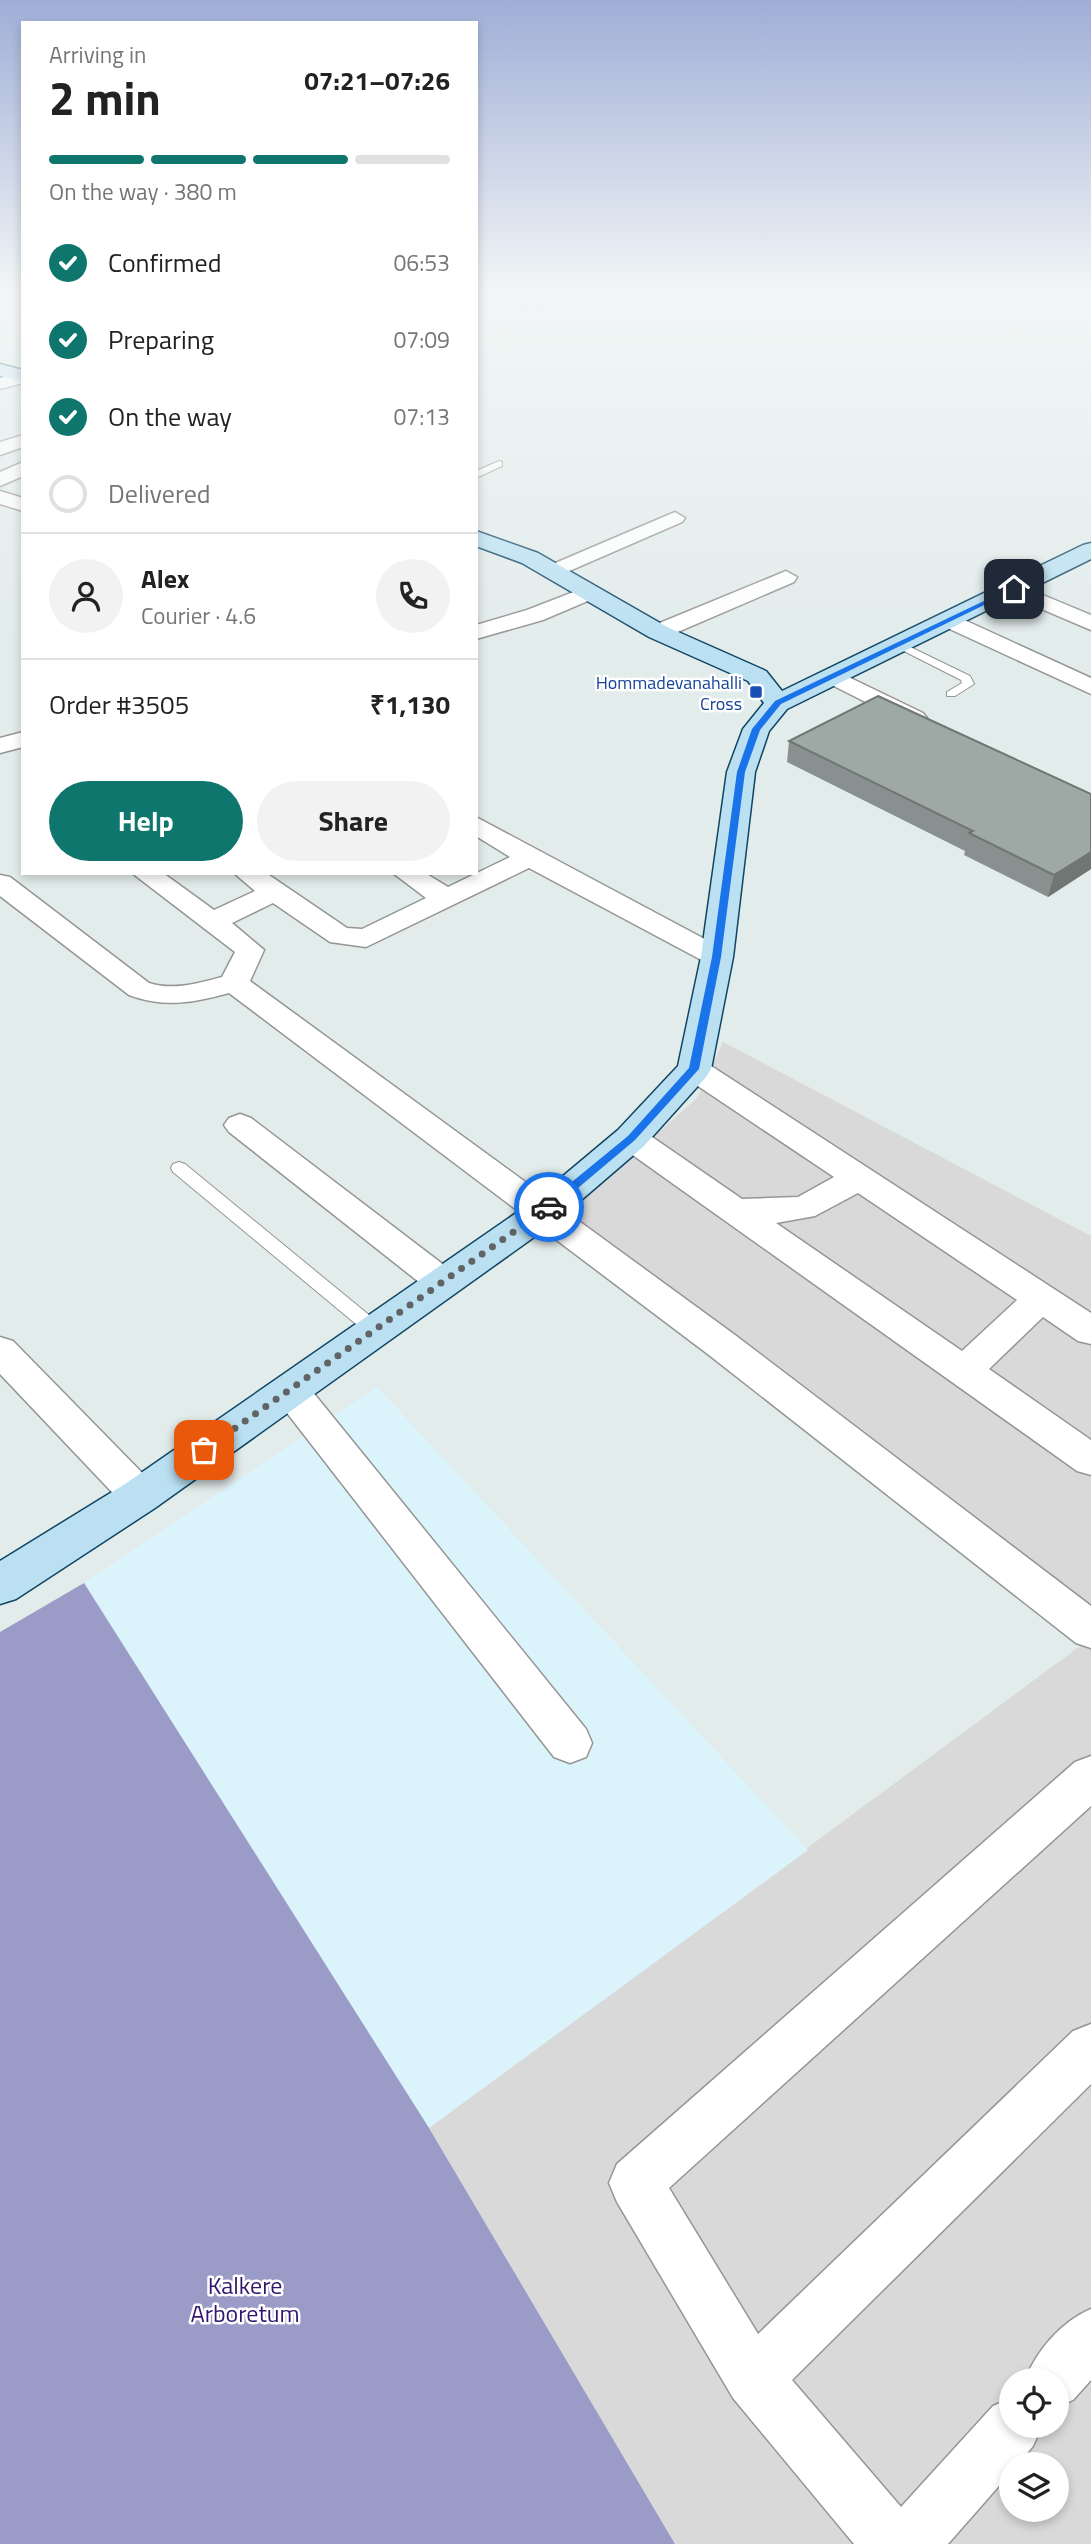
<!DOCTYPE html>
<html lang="en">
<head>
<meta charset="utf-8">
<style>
  :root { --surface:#fff; --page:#f2f2f2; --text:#222; --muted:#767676; --line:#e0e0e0; --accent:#0f766e }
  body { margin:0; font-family:"Titillium Web",sans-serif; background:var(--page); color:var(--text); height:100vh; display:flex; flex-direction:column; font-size:26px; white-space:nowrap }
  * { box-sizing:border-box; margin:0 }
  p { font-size:23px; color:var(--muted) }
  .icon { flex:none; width:38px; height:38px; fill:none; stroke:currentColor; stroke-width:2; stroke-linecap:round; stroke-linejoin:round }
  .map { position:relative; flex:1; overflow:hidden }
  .details { position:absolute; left:21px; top:21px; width:457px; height:854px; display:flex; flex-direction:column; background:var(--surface); border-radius:0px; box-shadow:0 4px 10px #0003 }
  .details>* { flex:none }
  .tools { position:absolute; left:999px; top:2368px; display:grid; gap:14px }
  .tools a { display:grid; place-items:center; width:70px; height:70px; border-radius:50%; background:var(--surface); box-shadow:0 4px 10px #0003; font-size:35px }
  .pin { position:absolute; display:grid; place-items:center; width:60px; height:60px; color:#fff; margin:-30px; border-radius:14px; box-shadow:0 4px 10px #0006 }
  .courier { position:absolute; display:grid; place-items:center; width:70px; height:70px; margin:-35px; border:5px solid #1a73e8; border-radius:50%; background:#fff; color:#222; box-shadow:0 2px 9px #0007 }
  .head em { font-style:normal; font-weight:700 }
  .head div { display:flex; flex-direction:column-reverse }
  .head { display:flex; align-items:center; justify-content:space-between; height:119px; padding:0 28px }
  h1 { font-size:46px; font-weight:700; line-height:52px }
  .bar { display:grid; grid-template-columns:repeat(4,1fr); gap:10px 7px; align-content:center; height:84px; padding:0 28px }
  .bar i { height:9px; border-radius:5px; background:var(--line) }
  .bar .selected { background:var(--accent) }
  .bar p { grid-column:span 4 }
  .line { display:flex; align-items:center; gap:18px; padding:0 28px; border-top:2px solid var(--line) }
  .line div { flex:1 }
  .round { display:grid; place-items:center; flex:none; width:74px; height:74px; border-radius:37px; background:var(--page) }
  ol { padding:0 28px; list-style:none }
  li { display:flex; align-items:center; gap:21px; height:77px }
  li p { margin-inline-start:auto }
  li .icon { padding:7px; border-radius:50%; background:var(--accent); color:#fff; stroke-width:4 }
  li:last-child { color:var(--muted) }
  li i { width:38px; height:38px; border:4px solid var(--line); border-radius:50% }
  .action { display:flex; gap:14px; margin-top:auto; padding:14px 28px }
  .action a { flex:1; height:80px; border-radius:42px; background:var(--accent); color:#fff; font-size:28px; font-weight:700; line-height:80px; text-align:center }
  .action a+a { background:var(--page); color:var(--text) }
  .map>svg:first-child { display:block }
  .residential { fill:#d8d9d8; fill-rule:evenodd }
  .education { fill:#dbf3fb }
  .forest { fill:#9a9cc7 }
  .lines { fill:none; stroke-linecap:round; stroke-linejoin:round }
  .lane-casing { stroke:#959595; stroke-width:2 }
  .street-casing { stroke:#959595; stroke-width:3 }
  .secondary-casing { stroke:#104564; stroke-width:3 }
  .lane { fill:#fff; fill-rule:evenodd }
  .street { fill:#fff; fill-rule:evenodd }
  .secondary { fill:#bae0f2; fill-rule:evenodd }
  .wall { fill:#88918f }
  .shaded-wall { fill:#6f7674 }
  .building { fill:#9ea9a6; stroke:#6f7674; stroke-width:2 }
  .route { fill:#1a73e8 }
  .done { stroke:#616464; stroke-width:7; stroke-dasharray:0 12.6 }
  .transit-dot { fill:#1a4fb4; stroke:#fff; stroke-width:2.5 }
  .labels { text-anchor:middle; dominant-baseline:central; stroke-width:5; stroke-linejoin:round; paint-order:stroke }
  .far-transit-label { font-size:18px; fill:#164399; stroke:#fff; text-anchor:end }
  .near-park-label { font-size:24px; fill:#33166c; stroke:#fff }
</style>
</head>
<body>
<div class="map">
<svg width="1091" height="2544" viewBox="0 0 1091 2544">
  <rect width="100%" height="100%" fill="#e2eceb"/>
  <path class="residential" d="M723 1042 1091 1236V1613L569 1212 697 1098Z
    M1091 1638V2544H675L429 2128ZM1012 2380H1057V2426H1012ZM1012 2464H1057V2510H1012Z"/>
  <path class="education" d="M377 1387 808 1850 429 2128 84 1583Z"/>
  <path class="forest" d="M84 1583 429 2128 675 2544H0V1632Z"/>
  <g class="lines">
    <g class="lane-casing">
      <path id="lane" d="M572 293H584L526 308 522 306Z
        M499 461 502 462V466L476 478V471Z
        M900 642 970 676 974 684 955 696H947V692L962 683 961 680 896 647 894 645Z
        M179 1162 185 1164 380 1324 383 1329 380 1334H368L173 1172 171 1168 173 1164Z"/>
    </g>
    <g class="street-casing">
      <path id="street" d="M23 372V383L0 389V378Z
        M23 435V447L0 455V442Z
        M23 462V476L0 486V472Z
        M0 491 23 498V511L0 504Z
        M675 512 685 518 682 522 560 575H546L542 571 546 567Z
        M786 571 797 577 794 582 666 637 658 639 647 632 650 627Z
        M1014 583 1091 615V630L1006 594 1003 589 1006 584Z
        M589 586 600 592 597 597 543 620 476 639V625L527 610Z
        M949 613 1091 678V694L941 625 938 620 941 615Z
        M834 670 923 713 927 718 923 723H907L826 682 822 677 826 672Z
        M23 732V747L0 753V738Z
        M476 817 727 951 731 957 727 963 717 966 707 963 529 868 366 947 330 942 273 903 232 923 264 950 250 981 735 1335 1091 1606V1648L1076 1643 709 1355 229 993C193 1003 164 1008 129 995L0 896V875L10 877 149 983C173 991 199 983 222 977L235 952 132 873H163L214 910 255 891 234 873H266L347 928 362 929 426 898 393 873H425L448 887 510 857 476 836Z
        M694 1059 705 1062 1091 1313V1344L1078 1341 1043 1317 989 1369 1091 1440V1475L1077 1471 620 1146 615 1138 620 1130 631 1127 642 1130 742 1199 798 1197 834 1177 683 1076 679 1069 683 1062ZM858 1193 1017 1300 962 1351 776 1223 815 1216Z
        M240 1114 251 1118 453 1272 459 1281 453 1290 441 1294 429 1290 229 1132 224 1125 229 1118Z
        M0 1337 13 1341 154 1485 160 1496 154 1507 140 1512 126 1507 0 1374Z
        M290 1376 303 1380 586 1729 592 1743 586 1757 570 1763 554 1757 277 1400 271 1390 277 1380Z
        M1091 1756V1806L669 2188 758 2334 1073 2031 1091 2024V2084L792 2380 901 2507 993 2406 1012 2398V2426H1042L1033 2446 1018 2464H1012V2471L948 2544H854L733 2398 617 2202 609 2183 617 2164 1075 1762Z
        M1091 2309V2380L1073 2400 1057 2407V2380H1025C1037 2350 1061 2322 1091 2309Z"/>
    </g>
    <g class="secondary-casing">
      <path id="secondary" d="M0 364 23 370V382L0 376Z
        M476 531 538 553 667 627 766 671 782 691 1083 545 1091 543V559L787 709 769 731 755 772 733 957 711 1069 706 1077 644 1146 558 1220 155 1508 16 1599 0 1604V1561L125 1484 532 1202 618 1130 678 1066 701 957 727 772 743 729 764 703 748 681 649 637 522 563 476 546Z"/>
    </g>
    <use href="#lane" class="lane"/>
    <use href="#street" class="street"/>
    <use href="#secondary" class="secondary"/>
  </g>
  <path class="wall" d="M789 741 1091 794V869L1048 897 964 855 965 851 787 762Z"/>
  <path class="shaded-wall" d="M1091 852V869L1048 897 1054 875Z"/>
  <path class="building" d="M878 696 1091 794V852L1054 875 969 833 973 831 789 741Z"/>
  <linearGradient id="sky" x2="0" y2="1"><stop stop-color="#a0aed7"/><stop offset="0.45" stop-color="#f2f6f6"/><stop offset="1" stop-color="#f2f6f6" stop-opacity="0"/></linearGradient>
  <rect width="1091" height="649" fill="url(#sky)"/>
  <path class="route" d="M1011 588 1017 589 781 704 760 730 745 772 721 957 699 1069 635 1140 553 1209H545V1204L628 1136 689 1068 712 957 737 772 752 729 775 701Z"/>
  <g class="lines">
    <path class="done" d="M204 1450 549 1207"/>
  </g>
  <rect class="transit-dot" x="749" y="685" width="14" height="14" rx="3.5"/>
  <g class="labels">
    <g class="far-transit-label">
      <text x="742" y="682">Hommadevanahalli<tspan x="742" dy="21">Cross</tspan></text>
    </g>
    <g class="near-park-label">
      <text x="245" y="2285">Kalkere<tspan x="245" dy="28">Arboretum</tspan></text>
    </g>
  </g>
</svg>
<div class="tools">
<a><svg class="icon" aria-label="locate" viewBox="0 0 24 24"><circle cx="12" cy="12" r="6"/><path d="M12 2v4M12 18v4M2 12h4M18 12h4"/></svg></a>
<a><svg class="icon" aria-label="layers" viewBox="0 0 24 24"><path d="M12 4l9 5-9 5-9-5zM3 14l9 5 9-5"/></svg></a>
</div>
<div class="pin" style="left:204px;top:1450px;background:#ea580c"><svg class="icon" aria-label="bag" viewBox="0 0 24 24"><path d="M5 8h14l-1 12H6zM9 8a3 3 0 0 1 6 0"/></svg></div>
<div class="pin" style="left:1014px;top:589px;background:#1f2937"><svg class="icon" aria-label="home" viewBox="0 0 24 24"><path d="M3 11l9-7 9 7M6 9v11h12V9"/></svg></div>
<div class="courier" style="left:549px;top:1207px"><svg class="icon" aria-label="car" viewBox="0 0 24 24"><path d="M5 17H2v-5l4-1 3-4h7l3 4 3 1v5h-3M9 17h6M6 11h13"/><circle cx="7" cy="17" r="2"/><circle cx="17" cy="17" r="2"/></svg></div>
<section class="details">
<div class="head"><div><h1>2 min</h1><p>Arriving in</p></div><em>07:21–07:26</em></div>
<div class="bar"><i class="selected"></i><i class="selected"></i><i class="selected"></i><i></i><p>On the way · 380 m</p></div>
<ol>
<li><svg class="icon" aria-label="check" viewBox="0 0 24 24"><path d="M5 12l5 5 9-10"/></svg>Confirmed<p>06:53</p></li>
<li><svg class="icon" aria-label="check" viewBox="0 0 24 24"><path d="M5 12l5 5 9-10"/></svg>Preparing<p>07:09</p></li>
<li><svg class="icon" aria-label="check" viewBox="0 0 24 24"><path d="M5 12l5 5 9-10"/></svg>On the way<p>07:13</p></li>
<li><i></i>Delivered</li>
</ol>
<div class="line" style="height:126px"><a class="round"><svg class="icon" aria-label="person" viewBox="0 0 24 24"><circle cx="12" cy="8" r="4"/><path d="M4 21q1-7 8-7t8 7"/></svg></a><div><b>Alex</b><p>Courier · 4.6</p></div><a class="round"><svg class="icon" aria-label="phone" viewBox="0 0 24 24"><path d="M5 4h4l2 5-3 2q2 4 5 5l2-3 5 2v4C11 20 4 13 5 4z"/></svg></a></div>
<div class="line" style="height:91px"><div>Order #3505</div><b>₹1,130</b></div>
<div class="action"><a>Help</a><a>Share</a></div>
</section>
</div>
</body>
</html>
